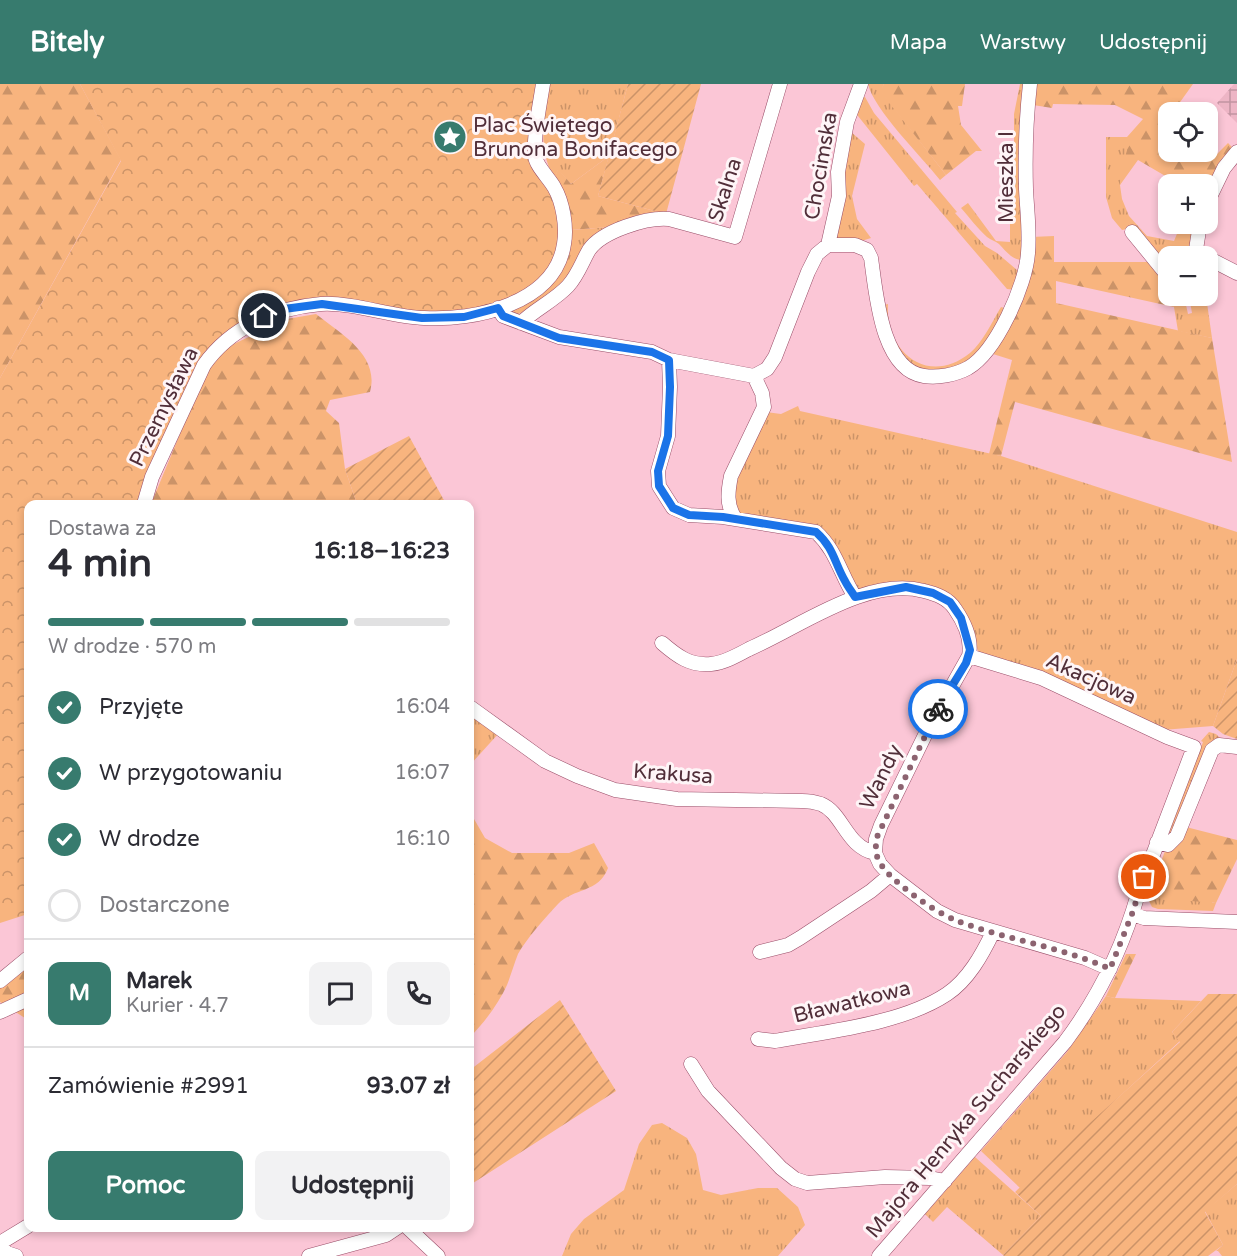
<!DOCTYPE html>
<html lang="pl">
<head>
<meta charset="utf-8">
<style>
  :root { --surface:#fff; --page:#f2f2f3; --text:#2b2b33; --muted:#7c7c81; --line:#e1e1e2; --accent:#377b6e }
  body { margin:0; font-family:"Varela Round",sans-serif; background:var(--page); color:var(--text); height:100vh; display:flex; flex-direction:column; font-size:22px; white-space:nowrap }
  * { box-sizing:border-box; margin:0 }
  p { font-size:20px; color:var(--muted) }
  .icon { flex:none; width:33px; height:33px; fill:none; stroke:currentColor; stroke-width:2; stroke-linecap:round; stroke-linejoin:round }
  .map { position:relative; flex:1; overflow:hidden }
  .panel { position:absolute; left:24px; top:416px; width:450px; height:732px; display:flex; flex-direction:column; background:var(--surface); border-radius:12px; box-shadow:0 3px 9px #0003 }
  .panel>* { flex:none }
  .controls { position:absolute; left:1158px; top:18px; display:grid; gap:12px }
  .controls a { display:grid; place-items:center; width:60px; height:60px; border-radius:12px; background:var(--surface); box-shadow:0 3px 9px #0003; font-size:30px }
  .pin { position:absolute; display:grid; place-items:center; width:51px; height:51px; color:#fff; margin:-26px; border:3px solid #fff; border-radius:50%; box-shadow:0 2px 6px #0007 }
  .courier { position:absolute; display:grid; place-items:center; width:60px; height:60px; margin:-30px; border:4px solid #1a73e8; border-radius:50%; background:#fff; color:#222; box-shadow:0 2px 8px #0007 }
  .headline em { font-style:normal; font-weight:700 }
  .headline div { display:flex; flex-direction:column-reverse }
  .headline { display:flex; align-items:center; justify-content:space-between; height:102px; padding:0 24px }
  h1 { font-size:39px; font-weight:700; line-height:45px }
  .bar { display:grid; grid-template-columns:repeat(4,1fr); gap:9px 6px; align-content:center; height:72px; padding:0 24px }
  .bar i { height:8px; border-radius:4px; background:var(--line) }
  .bar .on { background:var(--accent) }
  .bar p { grid-column:span 4 }
  .line { display:flex; align-items:center; gap:15px; padding:0 24px; border-top:2px solid var(--line) }
  .line div { flex:1 }
  .round { display:grid; place-items:center; flex:none; width:63px; height:63px; border-radius:12px; background:var(--page) }
  ol { padding:0 24px; list-style:none }
  li { display:flex; align-items:center; gap:18px; height:66px }
  li p { margin-inline-start:auto }
  li .icon { padding:6px; border-radius:50%; background:var(--accent); color:#fff; stroke-width:4 }
  li:last-child { color:var(--muted) }
  li i { width:33px; height:33px; border:3px solid var(--line); border-radius:50% }
  .cta { display:flex; gap:12px; margin-top:auto; padding:12px 24px }
  .cta a { flex:1; height:69px; border-radius:12px; background:var(--accent); color:#fff; font-size:24px; font-weight:700; line-height:69px; text-align:center }
  .cta a+a { background:var(--page); color:var(--text) }
  header { display:flex; align-items:center; gap:36px; box-sizing:border-box; height:84px; padding:0 30px; background:var(--accent); color:#fff }
  header strong { font-size:28px }
  nav { display:flex; gap:33px; margin-inline-start:auto; font-size:21px }
  .map>svg:first-child { display:block }
  .industrial { fill:url(#industrial-grid) }
  .grass { fill:url(#grass-tufts) }
  .forest { fill:url(#forest-firs) }
  .park { fill:url(#park-crowns) }
  .garden { fill:url(#garden-furrows) }
  .lines { fill:none; stroke-linecap:round; stroke-linejoin:round }
  .minor-casing { stroke:#994d68; stroke-width:15 }
  .minor { stroke:#fff; stroke-width:14 }
  .done { stroke:#8c6370; stroke-width:6; stroke-dasharray:0 10.8 }
  .route { stroke:#1a73e8; stroke-width:8 }
  .labels { text-anchor:middle; dominant-baseline:central; stroke-width:6; stroke-linejoin:round; paint-order:stroke }
  .poi-label { font-size:21px; fill:#512e39; stroke:#fef5f7; text-anchor:start }
  .street-label { font-size:21px; fill:#512e39; stroke:#fef5f7 }
</style>
</head>
<body>
<header>
<strong>Bitely</strong>
<nav><a>Mapa</a><a>Warstwy</a><a>Udostępnij</a></nav>
</header>
<div class="map">
<svg width="1237" height="1172" viewBox="0 0 1237 1172">
  <defs>
    <pattern id="industrial-grid" width="8" height="8" patternUnits="userSpaceOnUse" patternTransform="scale(1.5)"><rect width="8" height="8" fill="#edb5c5"/><path d="M0 4h8M4 0v8" fill="none" stroke="#c294a1"/></pattern>
    <pattern id="grass-tufts" width="24" height="20" patternUnits="userSpaceOnUse" patternTransform="scale(1.5)"><rect width="24" height="20" fill="#f8b47e"/><path d="M3 7l-1-3M5 7V3M7 7l1-3M15 17l-1-3M17 17v-4M19 17l1-3" fill="none" stroke="#cb9368"/></pattern>
    <pattern id="forest-firs" width="22" height="20" patternUnits="userSpaceOnUse" patternTransform="scale(1.5)"><rect width="22" height="20" fill="#f8b47e"/><path d="M5 1l3.5 6h-7zM16 11l3.5 6h-7z" fill="#cb9368"/></pattern>
    <pattern id="park-crowns" width="20" height="18" patternUnits="userSpaceOnUse" patternTransform="scale(1.5)"><rect width="20" height="18" fill="#f8b47e"/><path d="M2 6a3 3 0 1 1 6 0M12 15a3 3 0 1 1 6 0" fill="none" stroke="#cb9368"/></pattern>
    <pattern id="garden-furrows" width="10" height="10" patternUnits="userSpaceOnUse" patternTransform="scale(1.5)"><rect width="10" height="10" fill="#f8b47e"/><path d="M-1 1l2-2M0 10L10 0M9 11l2-2" fill="none" stroke="#cb9368"/></pattern>
  </defs>
  <rect width="100%" height="100%" fill="#fbc6d6"/>
  <path class="industrial" d="M1234 0H1237V39L1217 19Z"/>
  <path class="grass" d="M549 0H628L609 72 571 100 558 86 554 95C537 61 544 36 549 0Z
    M868 0H884L881 7 946 91 940 96C922 73 874 26 868 0Z
    M1020 0H1024L1025 170 1021 176C1011 175 1006 167 999 160 995 157 991 156 987 153 977 144 970 134 961 124L968 119 996 157 1010 158V101H1014V30Z
    M861 12 865 13 874 29 957 128 955 129 985 162 997 169 1017 186 1019 192 1016 206 1007 205 917 100 914 102 854 27Z
    M851 48 865 60 852 112 857 135 871 154 855 159 835 156Z
    M1106 53H1127V72L1120 101 1122 115 1129 132 1147 152 1174 157 1181 140H1197L1191 172H1168V188L1133 144 1122 146 1112 134 1106 113Z
    M622 142C597 167 548 221 515 231L510 227C550 216 557 181 571 146Z
    M1169 212H1184L1188 230 1192 229 1189 212H1206L1212 254 1178 247 1174 223Z
    M888 220C885 268 928 303 970 269 983 258 992 238 1001 223L1007 225 979 269 952 287 916 285 893 263 884 221Z
    M798 322 800 327 1001 372 1237 448V575L1213 642 1162 646 1074 602 979 571 974 553 954 517 855 505 830 454 739 433C720 403 752 356 766 328L781 330Z
    M470 626 499 649 470 681Z
    M1209 648 1216 650 1223 657 1178 741 1166 757 1203 658 1201 657Z
    M1237 756 1212 819H1216L1213 827 1158 825 1152 823 1148 815 1159 783 1165 794Z
    M1106 912 1115 914 1201 917 1172 948 1180 957 1020 1104 981 1067 1067 968Z
    M662 1039 687 1054 696 1070 703 1106 721 1111 758 1104H777L798 1123 805 1141 778 1172H562L571 1150 584 1135 624 1106 639 1060 652 1041Z
    M975 1073 1041 1132 1003 1171 947 1123 933 1138 925 1130Z
    M1237 1100V1172H1222L1218 1167H1216L1223 1161 1205 1127Z"/>
  <path class="forest" d="M0 0H80L121 76 0 294Z
    M884 0H965L962 22H958L961 41 982 67H976L946 91 880 7Z
    M1035 0H1193L1173 28H1168L1167 37 1168 39V68H1205L1213 74 1228 59 1233 64 1208 107V100H1179L1138 76 1120 101V76L1127 72V53L1143 35 1115 21 1053 20 1052 24 1033 21Z
    M609 72 598 112 666 130 622 142 571 146 554 95 558 85 571 100Z
    M1054 152V178H1148L1161 193 1174 223 1056 197V219L1212 254 1232 378 1015 318 1001 372 989 370 1012 276 993 270 1025 211 1031 182V153Z
    M316 230C341 250 380 271 370 308L330 316 326 327 339 339 345 385 357 420H151L201 299 221 266 287 235Z
    M470 728 485 754 512 769H569L594 759 608 784C599 809 573 804 558 820 545 834 527 854 518 870 514 880 511 891 507 901 499 919 484 939 470 953Z
    M1186 743 1237 756V775L1216 819 1178 816 1159 783 1165 767Z
    M1126 870H1136L1115 914 1106 912Z
    M28 875V936L0 918V903Z"/>
  <path class="park" d="M80 0H544L535 74 555 105 565 160 541 203 463 233 343 222 284 225 215 265 144 420H28V830L0 839V294L121 77Z"/>
  <path class="garden" d="M628 0H701L666 130 598 112Z
    M409 352 446 420H357L345 385Z
    M1237 575V655L1223 650 1213 642Z
    M1208 910H1237V1100L1205 1128 1223 1161 1208 1172H1004L1003 1171 1041 1132 1015 1108 1073 1054 1180 958 1172 948Z
    M560 916 616 1007 470 1101V986Z"/>
  <g class="lines">
    <g class="minor-casing">
      <path id="minor" d="M1208 117 1224 84 1237 68
        M1132 148 1168 192
        M828 161H855L867 166 871 174C876 208 881 286 924 292 938 294 955 291 968 284 996 268 1026 201 1028 169 1030 148 1027 126 1026 105 1025 70 1026 35 1030 0
        M1195 172 1200 140
        M1208 174 1237 189
        M498 224 503 232 559 253 652 268 669 276 754 292
        M521 239C535 225 554 217 568 202 578 191 582 178 589 166 602 147 647 133 669 135L735 153 780 0
        M669 276 670 303 668 352 658 387 659 402 673 424 689 431 723 433 816 448C837 467 840 490 855 513
        M754 292 767 285 775 273 808 188 817 170 828 161 839 112 838 88 847 38 861 0
        M144 420 152 393 204 281C231 243 275 224 321 220 354 218 391 233 424 234 474 237 555 220 564 160 567 143 563 118 554 103 549 94 536 82 535 72 533 52 540 20 543 0
        M735 434C726 421 728 407 731 392L764 323 762 309 754 292
        M662 559C677 572 690 582 711 580 724 579 738 571 749 565 800 543 867 492 924 507 936 510 948 514 955 525 964 538 972 556 969 572L929 643 881 741 876 755 875 769 880 780 890 791 937 827 955 836 1085 874 1110 885
        M470 623 545 677 577 692 615 706 677 715 802 717C808 717 815 718 821 720 843 729 846 763 875 769
        M1157 758 1168 761 1177 752 1212 666 1219 661 1237 663
        M1132 830 1144 834 1237 838
        M760 868 788 861 800 854 871 807 890 791
        M0 897 28 874
        M0 928 28 915
        M758 955 775 957C828 947 902 940 947 910 968 896 982 871 993 848
        M691 980 708 1007 781 1084 795 1095 807 1099 885 1093 930 1094 945 1097
        M407 1143 438 1172
        M0 1159 28 1142
        M0 1162 7 1169 16 1172
        M309 1172 386 1151 398 1143
        M879 1172 1065 958C1098 914 1123 863 1138 810L1194 663 1167 653 1041 594 969 572"/>
    </g>
    <use href="#minor" class="minor"/>
  </g>
  <g class="lines">
    <path class="done" d="M938 625 876 755C876 763 875 770 879 777 888 796 935 828 955 836 1005 856 1060 862 1110 885L1132 830 1144 793"/>
    <path class="route" d="M264 232 284 225 322 220 422 234 464 233 498 224 503 232 559 254 652 268 669 276 670 303 668 352 658 387 659 402 673 424 689 431 723 433 816 448C834 464 834 478 845 497 848 503 852 508 855 513L906 503 933 509 950 518 961 534 970 566 966 579 938 625"/>
  </g>
  <defs>
    <g id="sight-disc" transform="scale(1.725)"><circle r="9.5" fill="#377b6e" stroke="#fef5f7"/><path d="M0-6L1.8-2.2L6-1.7L2.9 1.2L3.7 5.4L0 3.3L-3.7 5.4L-2.9 1.2L-6-1.7L-1.8-2.2Z" fill="#fff"/></g>
  </defs>
  <g fill-rule="evenodd">
    <use href="#sight-disc" x="450" y="53"/>
  </g>
  <g class="labels">
    <g class="poi-label">
      <text x="473" y="41">Plac Świętego<tspan x="473" dy="24">Brunona Bonifacego</tspan></text>
    </g>
    <g class="street-label">
      <text transform="translate(821 82) rotate(-80)">Chocimska</text>
      <text transform="translate(1006 93) rotate(-90)">Mieszka I</text>
      <text transform="translate(725 106) rotate(-72)">Skalna</text>
      <text transform="translate(164 323) rotate(-64)">Przemysława</text>
      <text transform="translate(1091 595) rotate(24)">Akacjowa</text>
      <text transform="translate(673 690) rotate(4)">Krakusa</text>
      <text transform="translate(881 693) rotate(-64)">Wandy</text>
      <text transform="translate(852 918) rotate(-14)">Bławatkowa</text>
      <text transform="translate(966 1037) rotate(-50)">Majora Henryka Sucharskiego</text>
    </g>
  </g>
</svg>
<div class="controls">
<a><svg class="icon" aria-label="locate" viewBox="0 0 24 24"><circle cx="12" cy="12" r="6"/><path d="M12 2v4M12 18v4M2 12h4M18 12h4"/></svg></a>
<a>+</a>
<a>−</a>
</div>
<div class="pin" style="left:1144px;top:793px;background:#ea580c"><svg class="icon" aria-label="bag" viewBox="0 0 24 24"><path d="M5 8h14l-1 12H6zM9 8a3 3 0 0 1 6 0"/></svg></div>
<div class="pin" style="left:264px;top:232px;background:#1f2937"><svg class="icon" aria-label="home" viewBox="0 0 24 24"><path d="M3 11l9-7 9 7M6 9v11h12V9"/></svg></div>
<div class="courier" style="left:938px;top:625px"><svg class="icon" aria-label="bike" viewBox="0 0 24 24"><circle cx="6" cy="16" r="4"/><circle cx="18" cy="16" r="4"/><path d="M6 16l4-8h5l3 8M10 8l3 8H6M13 5h3"/></svg></div>
<section class="panel">
<div class="headline"><div><h1>4 min</h1><p>Dostawa za</p></div><em>16:18–16:23</em></div>
<div class="bar"><i class="on"></i><i class="on"></i><i class="on"></i><i></i><p>W drodze · 570 m</p></div>
<ol>
<li><svg class="icon" aria-label="check" viewBox="0 0 24 24"><path d="M5 12l5 5 9-10"/></svg>Przyjęte<p>16:04</p></li>
<li><svg class="icon" aria-label="check" viewBox="0 0 24 24"><path d="M5 12l5 5 9-10"/></svg>W przygotowaniu<p>16:07</p></li>
<li><svg class="icon" aria-label="check" viewBox="0 0 24 24"><path d="M5 12l5 5 9-10"/></svg>W drodze<p>16:10</p></li>
<li><i></i>Dostarczone</li>
</ol>
<div class="line" style="height:108px"><b class="round" style="background:var(--accent);color:#fff">M</b><div><b>Marek</b><p>Kurier · 4.7</p></div><a class="round"><svg class="icon" aria-label="chat" viewBox="0 0 24 24"><path d="M4 5h16v11H9l-5 4z"/></svg></a><a class="round"><svg class="icon" aria-label="phone" viewBox="0 0 24 24"><path d="M5 4h4l2 5-3 2q2 4 5 5l2-3 5 2v4C11 20 4 13 5 4z"/></svg></a></div>
<div class="line" style="height:78px"><div>Zamówienie #2991</div><b>93.07 zł</b></div>
<div class="cta"><a>Pomoc</a><a>Udostępnij</a></div>
</section>
</div>
</body>
</html>
